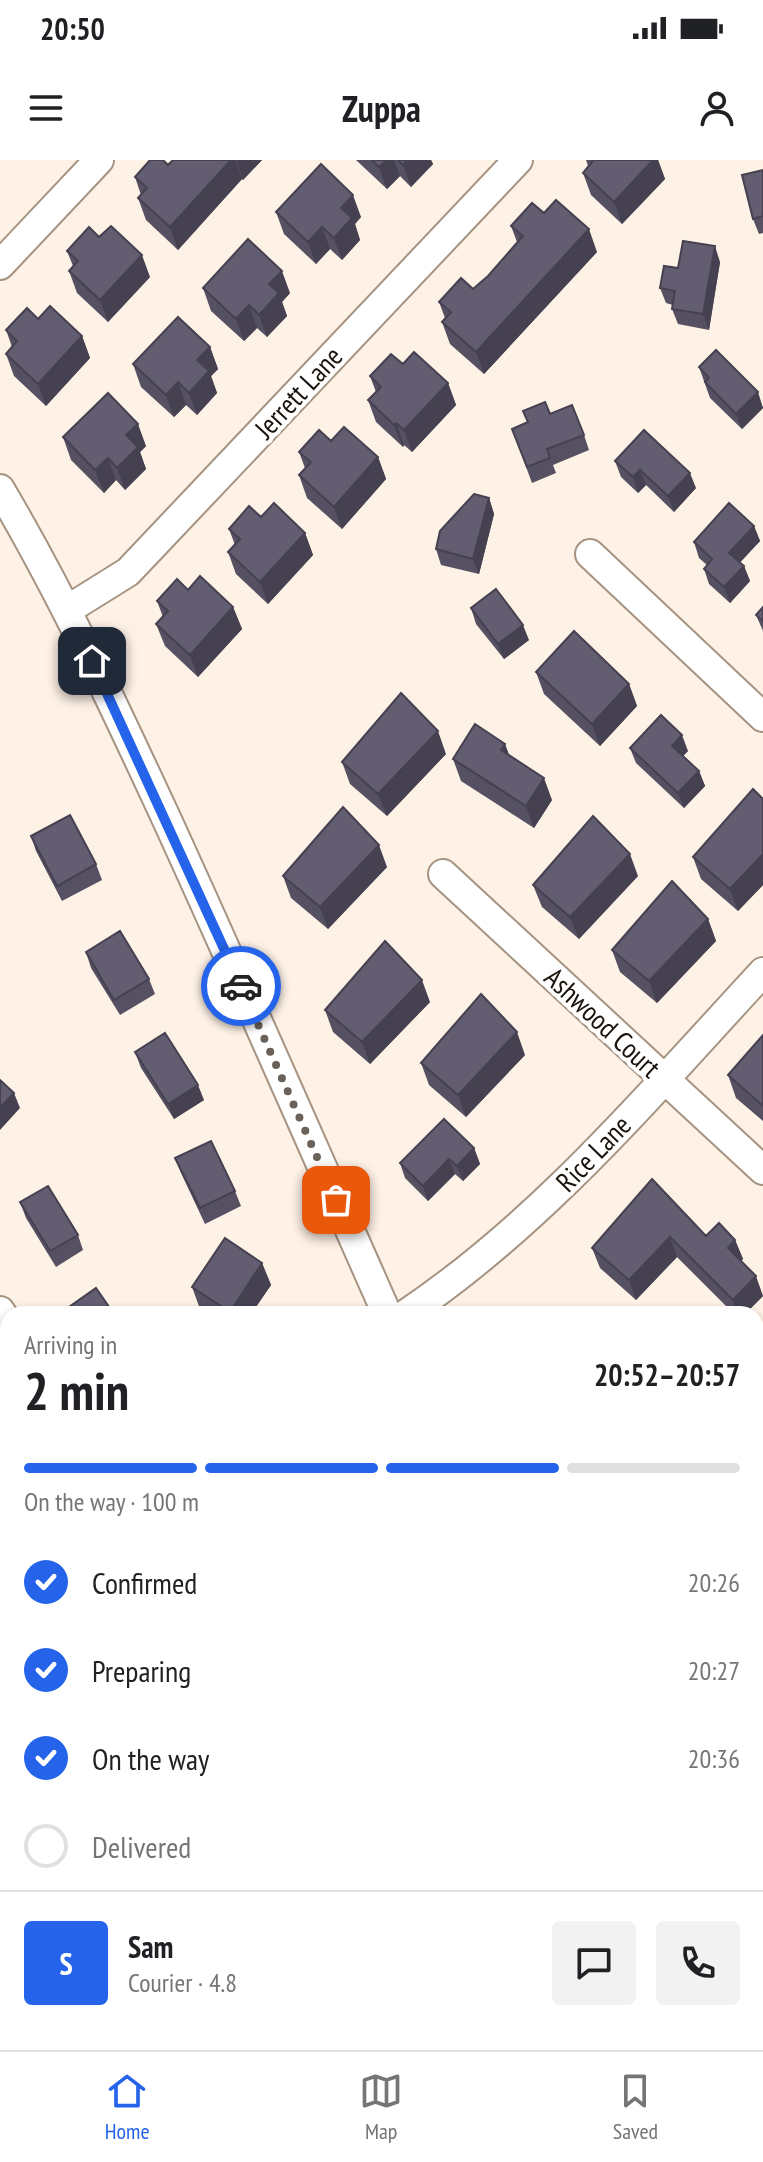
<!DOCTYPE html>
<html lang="en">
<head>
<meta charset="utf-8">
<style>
  :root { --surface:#fff; --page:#f2f2f2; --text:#202124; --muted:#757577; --line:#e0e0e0; --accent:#2563eb }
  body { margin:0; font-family:"PT Sans Narrow",sans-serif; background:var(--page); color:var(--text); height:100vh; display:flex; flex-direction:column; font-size:30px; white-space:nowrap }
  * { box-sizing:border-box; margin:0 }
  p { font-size:26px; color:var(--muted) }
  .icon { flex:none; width:44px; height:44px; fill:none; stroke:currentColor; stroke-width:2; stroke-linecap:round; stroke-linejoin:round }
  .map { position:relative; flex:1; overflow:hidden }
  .sheet { position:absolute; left:0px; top:1146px; width:764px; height:744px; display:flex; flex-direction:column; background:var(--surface); border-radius:24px 24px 0 0; box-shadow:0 2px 6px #0004 }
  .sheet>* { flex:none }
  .pin { position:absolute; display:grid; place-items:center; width:68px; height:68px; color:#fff; margin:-34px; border-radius:16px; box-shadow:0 4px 12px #0006 }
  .courier { position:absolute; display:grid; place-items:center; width:80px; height:80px; margin:-40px; border:6px solid #2563eb; border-radius:50%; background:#fff; color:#222; box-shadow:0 2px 10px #0007 }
  .summary em { font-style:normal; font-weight:700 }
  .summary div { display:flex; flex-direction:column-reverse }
  .summary { display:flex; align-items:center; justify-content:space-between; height:136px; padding:0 24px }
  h1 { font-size:52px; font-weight:700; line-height:60px }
  .bar { display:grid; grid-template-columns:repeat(4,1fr); gap:12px 8px; align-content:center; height:96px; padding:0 24px }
  .bar i { height:10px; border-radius:6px; background:var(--line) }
  .bar .on { background:var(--accent) }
  .bar p { grid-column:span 4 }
  .line { display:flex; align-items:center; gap:20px; padding:0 24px; border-top:2px solid var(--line) }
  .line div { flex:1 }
  .round { display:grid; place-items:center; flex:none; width:84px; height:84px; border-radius:8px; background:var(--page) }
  ol { padding:0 24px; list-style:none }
  li { display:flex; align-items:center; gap:24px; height:88px }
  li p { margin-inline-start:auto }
  li .icon { padding:8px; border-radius:50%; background:var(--accent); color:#fff; stroke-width:4 }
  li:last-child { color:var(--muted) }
  li i { width:44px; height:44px; border:4px solid var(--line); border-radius:50% }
  .status { display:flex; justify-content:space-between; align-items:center; height:56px; padding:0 40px; background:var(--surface); direction:ltr }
  .status svg { height:22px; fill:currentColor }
  header { display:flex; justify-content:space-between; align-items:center; height:104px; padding:0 24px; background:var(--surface); font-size:36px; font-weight:700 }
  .dock { display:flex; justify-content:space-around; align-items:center; height:112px; border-top:2px solid var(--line); background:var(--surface); font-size:22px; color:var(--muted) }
  .dock a { display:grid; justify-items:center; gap:4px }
  .dock .on { color:var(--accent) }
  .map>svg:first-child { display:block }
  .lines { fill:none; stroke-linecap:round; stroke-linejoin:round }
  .minor-casing { stroke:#a69381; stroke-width:32 }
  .minor { stroke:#fff; stroke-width:28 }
  .wall { fill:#555062 }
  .shaded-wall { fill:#454150 }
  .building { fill:#635d72; stroke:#454150; stroke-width:2 }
  .done { stroke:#6a6158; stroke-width:8; stroke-dasharray:0 14.4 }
  .route { stroke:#2563eb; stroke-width:10 }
  .labels { text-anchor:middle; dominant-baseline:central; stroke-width:8; stroke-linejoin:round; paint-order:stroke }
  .street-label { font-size:28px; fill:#1a130c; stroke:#fff }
</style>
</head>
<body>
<div class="status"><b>20:50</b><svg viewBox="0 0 49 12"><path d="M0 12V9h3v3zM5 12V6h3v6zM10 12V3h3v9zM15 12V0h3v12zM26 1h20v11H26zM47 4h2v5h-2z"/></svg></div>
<header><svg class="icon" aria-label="menu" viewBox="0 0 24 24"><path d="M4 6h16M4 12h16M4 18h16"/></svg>Zuppa<svg class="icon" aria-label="person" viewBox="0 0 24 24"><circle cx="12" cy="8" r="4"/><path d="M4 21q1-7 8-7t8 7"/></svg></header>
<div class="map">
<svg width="763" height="1890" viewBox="0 0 763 1890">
  <rect width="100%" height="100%" fill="#fef1e6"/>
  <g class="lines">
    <g class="minor-casing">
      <path id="minor" d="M0 105 99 0
        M0 329C63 436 115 548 167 660 242 824 314 989 387 1154
        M590 394 763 557
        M67 450 128 412 518 0
        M443 714 763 1010
        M0 1151 8 1163
        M406 1154C543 1062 651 933 763 812
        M0 1428 8 1422
        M0 1756 8 1773
        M51 1882 54 1890
        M728 1882 731 1890
        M297 1890 299 1882"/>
    </g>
    <use href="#minor" class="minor"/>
  </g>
  <path class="wall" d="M173 0H262L243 20 242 19 178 90 146 60 138 38 141 35 135 17 168 5Z
    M356 0H431L433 4 411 27 400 16 387 29Z
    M586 0H658L665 19 622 64 591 35 583 13 588 6Z
    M763 10V73L759 74 753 59Z
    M276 52 361 57 355 64 360 80 342 100 330 89 316 104 284 74Z
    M544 53 597 92 484 214 450 184 442 162 445 158 439 142 473 129 488 116 517 82 511 66Z
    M67 91 150 117 108 162 77 133 69 111 73 106Z
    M720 102 709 170 678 164 672 149 673 145 666 143 660 128 678 108Z
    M203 128 290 133 282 142 287 156 267 177 257 168 244 181 211 151Z
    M38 159 82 176 90 198 46 246 14 216 6 194 12 187 6 170Z
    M210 187 218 209 211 216 217 233 197 255 186 245 174 257 141 227 133 204Z
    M403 204 448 223 456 245 412 292 404 285 403 287 376 262 368 240 376 232 370 216Z
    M699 207 763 247V248L742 269 710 238Z
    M550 254 584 275 589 290 553 305 556 313 532 323 512 269Z
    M63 277 146 286 140 292 146 309 125 330 116 320 104 333 71 300Z
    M331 281 378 297 386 319 342 369 307 338 299 315 305 308 299 292Z
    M615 301 696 328 674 352 646 325 638 333 621 317Z
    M489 338 494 354 479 414 441 405 436 389Z
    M261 357 305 373 313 395 268 444 236 414 228 392 235 385 229 369Z
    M754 366 760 381 740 402 744 406 750 421 730 443 709 424 704 409 707 405 699 398 694 382Z
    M188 430 233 447 242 469 198 517 165 486 156 464 163 457 157 441Z
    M763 447V471L756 455Z
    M471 448 529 480 504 499 476 464Z
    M536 512 629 524 637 546 600 586 544 534Z
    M505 584 509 595 552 640 534 668 461 621 453 599Z
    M630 588 688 591 683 596 699 611 705 626 684 648 636 603Z
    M446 594 387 656 350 624 342 602Z
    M763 639V725L738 751 701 719 693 697Z
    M31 676 96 704 102 720 62 741 36 691Z
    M387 707 328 769 291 738 283 716Z
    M638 716 579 779 542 747 533 725Z
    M708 759 716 781 657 843 620 812 612 790Z
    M86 792 149 819 155 834 120 855 91 808Z
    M430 842 370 904 333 872 325 850Z
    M763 875V961L736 938 728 915Z
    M135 892 204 940 174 959 141 908Z
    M525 895 466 957 429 925 421 903Z
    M474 988 480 1004 463 1021 455 1014 428 1041 405 1018 400 1003Z
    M175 998 235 1031 241 1046 205 1064 181 1013Z
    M652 1019 706 1076 735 1080 743 1099 741 1101 763 1136 745 1154H734L677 1097 636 1140 600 1108 592 1088Z
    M20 1042 78 1075 83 1090 56 1107 26 1058Z
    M262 1103 271 1125 251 1154H208L200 1149 192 1127Z
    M763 1185V1216L756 1197V1193Z
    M8 1491V1549L0 1539V1497Z
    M8 1594V1634L0 1618V1598Z
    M756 1616 763 1631V1663L756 1666Z
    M763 1719V1768L756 1755V1723Z"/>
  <path class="shaded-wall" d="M231 0H235L242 19 178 90 170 67Z
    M236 0H262L243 20Z
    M386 0H394L400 16 387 29 379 7Z
    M407 0H431L433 4 411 27 403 5Z
    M653 0H658L665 19 622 64 614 42Z
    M353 35 361 57 355 64 360 80 342 100 334 78 341 48Z
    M322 67 330 89 316 104 308 82Z
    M589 69 597 92 484 214 476 192Z
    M715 86 720 102 709 170 703 154Z
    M142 95 150 117 108 162 100 140Z
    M282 111 290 133 282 142 287 156 267 177 259 155 269 124Z
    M249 145 257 168 244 181 236 159Z
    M82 176 90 198 46 246 38 224Z
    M210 187 218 209 211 216 217 233 197 255 189 233 197 200Z
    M178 222 186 245 174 257 166 235Z
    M448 223 456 245 412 292 404 270Z
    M758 232 763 248 742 269 736 254Z
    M396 263 404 285 403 287 394 265Z
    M138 264 146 286 140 292 146 309 125 330 117 308 126 275Z
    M378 297 386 319 342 369 334 347Z
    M108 298 116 320 104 333 95 310Z
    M640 310 646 325 638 333 633 317Z
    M690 313 696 328 674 352 668 336Z
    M489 338 494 354 479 414 473 399Z
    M754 366 760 381 735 408 729 393Z
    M305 373 313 395 268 444 260 422Z
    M744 406 750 421 730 443 724 427Z
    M233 447 242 469 198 517 190 495Z
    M523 465 529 480 504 499 498 484Z
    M629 524 637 546 600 586 592 564Z
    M438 571 446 594 387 656 378 634Z
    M682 575 688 591 678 601 672 586Z
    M505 584 513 606 501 590Z
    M699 611 705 626 684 648 678 633Z
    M544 618 552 640 534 668 526 646Z
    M379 685 387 707 328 769 320 747Z
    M630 694 638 716 579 779 570 757Z
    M763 694V725L738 751 730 729Z
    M708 759 716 781 657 843 649 821Z
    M422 820 430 842 370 904 362 882Z
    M517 872 525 895 466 957 458 935Z
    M198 925 204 940 174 959 168 944Z
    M14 933 20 948 0 970V948Z
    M474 988 480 1004 463 1021 457 1006Z
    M449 999 455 1014 428 1041 423 1026Z
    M670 1077 677 1097 636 1140 629 1120Z
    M735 1080 743 1099 735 1108 728 1088Z
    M262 1103 271 1125 251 1154H231L230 1152Z
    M756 1116 763 1136 745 1154H738L733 1140Z"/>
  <path class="building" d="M150 0H163L168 5 173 0H231L170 67 138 38 147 28 135 17Z
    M372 0H386L379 7Z
    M398 0H407L403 5Z
    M592 0H653L614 42 583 13 593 1Z
    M321 4 353 35 341 48 352 58 334 78 322 67 308 82 276 52Z
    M763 10V56L753 59 742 15Z
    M556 40 589 69 476 192 442 162 451 152 439 142 461 118 473 129 488 116 523 76 511 66 532 43 544 53Z
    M111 66 142 95 100 140 69 111 78 101 67 91 89 67 99 77Z
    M248 79 282 111 269 124 279 133 259 155 249 145 236 159 203 128Z
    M683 81 715 86 703 154 672 149 675 131 660 128 664 106 678 108Z
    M50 146 82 176 38 224 6 194 17 181 6 170 27 148 38 159Z
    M178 157 210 187 197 200 209 211 189 233 178 222 166 235 133 204Z
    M716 190 758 232 736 254 705 222 709 218 699 207Z
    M414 192 448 223 404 270 396 263 394 265 368 240 381 227 370 216 391 194 403 204Z
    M108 233 138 264 126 275 138 287 117 308 108 298 95 310 63 277Z
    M545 242 550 254 572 245 584 275 547 289 550 298 527 307 512 269 528 262 523 251Z
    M344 267 378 297 334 347 299 315 311 302 299 292 319 270 331 281Z
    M644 270 690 313 668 336 640 310 633 317 615 301Z
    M474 334 489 338 473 399 436 389 440 371Z
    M274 343 305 373 260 422 228 392 240 379 229 369 249 346 261 357Z
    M729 343 754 366 729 393 744 406 724 427 704 409 712 399 694 382Z
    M200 416 233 447 190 495 156 464 168 451 157 441 177 419 188 430Z
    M496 429 523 465 498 484 471 448Z
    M763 447V461L756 455Z
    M574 471 629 524 592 564 536 512Z
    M401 533 438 571 378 634 342 602Z
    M661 555 682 575 672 586 699 611 678 633 630 588Z
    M475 564 505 584 501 590 544 618 526 646 453 599Z
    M753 629 763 639V694L730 729 693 697Z
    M343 647 379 685 320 747 283 716Z
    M70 655 96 704 57 726 31 676Z
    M593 656 630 694 570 757 533 725Z
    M672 721 708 759 649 821 612 790Z
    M120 771 149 819 114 840 86 792Z
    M385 781 422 820 362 882 325 850Z
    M481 834 517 872 458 935 421 903Z
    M165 873 198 925 168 944 135 892Z
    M763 875V946L728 915Z
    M0 920 14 933 0 948Z
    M444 959 474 988 457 1006 449 999 423 1026 400 1003Z
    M211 981 235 1031 200 1048 175 998Z
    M652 1019 706 1076 719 1063 735 1080 728 1088 756 1116 733 1140 670 1077 629 1120 592 1088Z
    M48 1026 78 1075 50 1091 20 1042Z
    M225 1078 262 1103 230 1152 192 1127Z
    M96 1128 114 1154H74L69 1147Z
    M763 1185V1201L756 1195V1193Z
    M8 1491V1534L5 1536 0 1531V1497Z
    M8 1594V1630L0 1614V1598Z
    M756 1616 763 1631V1645L756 1648Z
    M763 1719V1763L756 1750V1723Z
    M384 1882H422L424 1890H386Z"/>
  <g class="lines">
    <path class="done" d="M241 826 336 1040"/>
    <path class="route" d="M92 501 241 826"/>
  </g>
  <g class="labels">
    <g class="street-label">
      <text transform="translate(298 232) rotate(-47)">Jerrett Lane</text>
      <text transform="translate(603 862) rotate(43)">Ashwood Court</text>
      <text transform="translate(593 993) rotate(-46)">Rice Lane</text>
    </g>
  </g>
</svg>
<div class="pin" style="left:336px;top:1040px;background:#ea580c"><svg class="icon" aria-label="bag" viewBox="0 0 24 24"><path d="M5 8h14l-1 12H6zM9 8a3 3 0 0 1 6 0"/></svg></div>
<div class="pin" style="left:92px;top:501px;background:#1f2937"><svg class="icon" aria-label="home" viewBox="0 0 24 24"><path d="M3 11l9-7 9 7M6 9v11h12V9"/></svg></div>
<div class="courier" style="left:241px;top:826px"><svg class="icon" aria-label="car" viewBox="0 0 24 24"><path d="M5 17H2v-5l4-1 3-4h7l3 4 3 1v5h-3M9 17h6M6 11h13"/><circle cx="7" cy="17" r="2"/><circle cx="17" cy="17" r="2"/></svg></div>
<section class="sheet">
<div class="summary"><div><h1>2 min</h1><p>Arriving in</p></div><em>20:52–20:57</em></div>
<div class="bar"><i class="on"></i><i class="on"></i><i class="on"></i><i></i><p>On the way · 100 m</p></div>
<ol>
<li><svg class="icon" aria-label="check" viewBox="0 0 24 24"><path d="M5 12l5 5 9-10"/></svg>Confirmed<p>20:26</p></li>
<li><svg class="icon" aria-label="check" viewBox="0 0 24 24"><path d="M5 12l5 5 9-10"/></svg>Preparing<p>20:27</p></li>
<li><svg class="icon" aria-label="check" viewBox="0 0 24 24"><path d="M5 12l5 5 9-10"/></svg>On the way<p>20:36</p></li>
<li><i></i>Delivered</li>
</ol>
<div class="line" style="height:144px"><b class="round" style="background:var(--accent);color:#fff">S</b><div><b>Sam</b><p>Courier · 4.8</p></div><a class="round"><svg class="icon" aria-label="chat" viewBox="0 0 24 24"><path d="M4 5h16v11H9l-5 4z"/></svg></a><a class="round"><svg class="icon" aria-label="phone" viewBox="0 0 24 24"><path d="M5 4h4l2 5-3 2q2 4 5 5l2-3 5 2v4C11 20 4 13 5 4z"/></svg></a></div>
</section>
</div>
<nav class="dock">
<a class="on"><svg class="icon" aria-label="home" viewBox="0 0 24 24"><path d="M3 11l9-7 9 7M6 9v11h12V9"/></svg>Home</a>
<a><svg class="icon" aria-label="map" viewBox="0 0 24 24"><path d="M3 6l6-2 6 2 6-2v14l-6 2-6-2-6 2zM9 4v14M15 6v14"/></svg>Map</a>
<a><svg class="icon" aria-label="saved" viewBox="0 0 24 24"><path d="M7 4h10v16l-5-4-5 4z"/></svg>Saved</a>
</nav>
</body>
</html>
